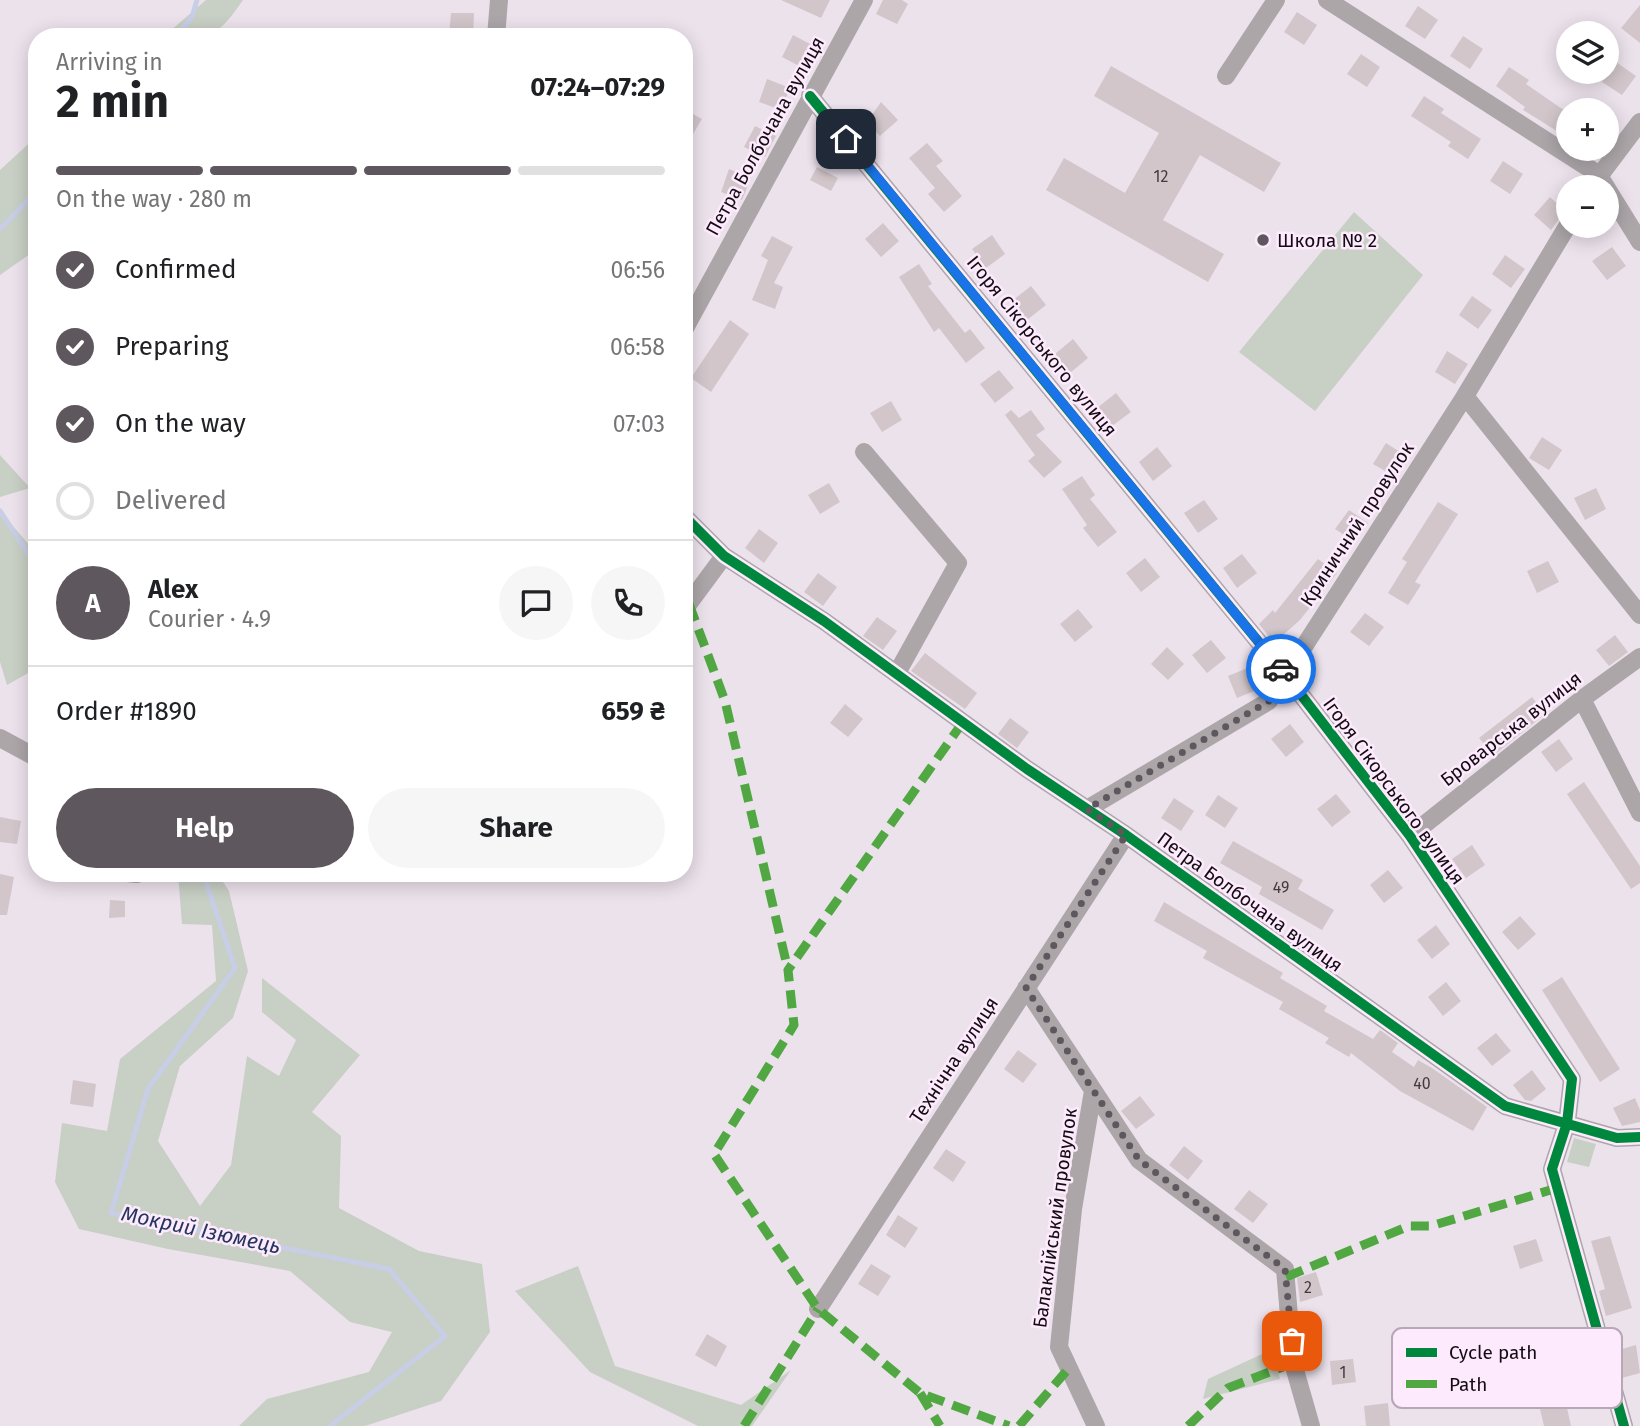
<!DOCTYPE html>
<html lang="en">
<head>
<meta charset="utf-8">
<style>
  :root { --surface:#fff; --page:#f6f6f6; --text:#202124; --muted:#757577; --line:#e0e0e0; --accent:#5f575e }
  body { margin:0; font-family:"Fira Sans",sans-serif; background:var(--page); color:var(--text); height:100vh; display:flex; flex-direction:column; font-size:26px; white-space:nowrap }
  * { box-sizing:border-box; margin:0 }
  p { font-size:23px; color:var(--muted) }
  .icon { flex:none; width:38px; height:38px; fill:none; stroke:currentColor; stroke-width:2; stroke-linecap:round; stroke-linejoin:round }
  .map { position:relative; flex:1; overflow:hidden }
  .details { position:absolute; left:28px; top:28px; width:665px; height:854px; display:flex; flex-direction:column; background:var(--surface); border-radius:28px; box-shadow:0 4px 18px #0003 }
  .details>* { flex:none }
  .controls { position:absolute; left:1556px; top:21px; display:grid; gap:14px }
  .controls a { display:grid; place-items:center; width:63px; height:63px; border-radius:50%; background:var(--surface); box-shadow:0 4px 18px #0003; font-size:35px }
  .pin { position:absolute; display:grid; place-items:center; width:60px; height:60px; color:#fff; margin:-30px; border-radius:14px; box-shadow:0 4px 10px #0006 }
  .courier { position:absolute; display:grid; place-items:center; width:70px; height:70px; margin:-35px; border:5px solid #1a73e8; border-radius:50%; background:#fff; color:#222; box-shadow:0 2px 9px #0007 }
  .summary em { font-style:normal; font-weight:700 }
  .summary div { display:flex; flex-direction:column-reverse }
  .summary { display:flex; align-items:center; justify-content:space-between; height:119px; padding:0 28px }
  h1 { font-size:46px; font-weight:700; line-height:52px }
  .bar { display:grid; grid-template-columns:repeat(4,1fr); gap:10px 7px; align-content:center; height:84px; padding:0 28px }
  .bar i { height:9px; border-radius:5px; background:var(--line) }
  .bar .on { background:var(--accent) }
  .bar p { grid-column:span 4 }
  .line { display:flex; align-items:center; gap:18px; padding:0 28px; border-top:2px solid var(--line) }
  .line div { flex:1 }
  .round { display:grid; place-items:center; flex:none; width:74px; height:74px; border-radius:37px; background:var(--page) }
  ol { padding:0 28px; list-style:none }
  li { display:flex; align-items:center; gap:21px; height:77px }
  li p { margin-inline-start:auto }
  li .icon { padding:7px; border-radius:50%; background:var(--accent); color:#fff; stroke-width:4 }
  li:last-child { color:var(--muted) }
  li i { width:38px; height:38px; border:4px solid var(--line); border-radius:50% }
  .primary-button { display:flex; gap:14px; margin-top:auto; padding:14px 28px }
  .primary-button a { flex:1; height:80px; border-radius:42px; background:var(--accent); color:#fff; font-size:28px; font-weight:700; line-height:80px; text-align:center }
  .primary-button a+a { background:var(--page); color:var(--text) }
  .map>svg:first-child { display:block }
  .green { fill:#c8cfc4 }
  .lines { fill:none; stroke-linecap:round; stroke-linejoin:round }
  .stream { stroke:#c8cee6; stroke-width:5 }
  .building { fill:#d2c6ca }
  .minor { stroke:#aca6a9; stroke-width:18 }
  .quiet { stroke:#51a842; stroke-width:9; stroke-dasharray:18 9; stroke-linecap:butt }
  .cycleway-casing { stroke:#feeafd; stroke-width:15 }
  .cycleway { stroke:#00873e; stroke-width:10 }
  .done { stroke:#5f575e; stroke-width:7; stroke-dasharray:0 12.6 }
  .route { stroke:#1a73e8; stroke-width:9 }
  .poi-dot { fill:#5f575e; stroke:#feeafd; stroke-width:2.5 }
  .labels { text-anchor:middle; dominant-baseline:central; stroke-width:5; stroke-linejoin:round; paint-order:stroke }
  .number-label { font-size:16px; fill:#433a40 }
  .street-label { font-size:19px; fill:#130c12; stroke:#feeafd }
  .poi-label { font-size:19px; fill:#130c12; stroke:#feeafd; text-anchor:start }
  .water-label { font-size:21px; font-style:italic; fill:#24365e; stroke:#feeafd }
  .key { fill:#feeafd; stroke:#b8a7b6; stroke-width:2 }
  .key-label { font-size:19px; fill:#130c12 }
</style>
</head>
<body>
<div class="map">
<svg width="1640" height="1426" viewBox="0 0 1640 1426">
  <rect width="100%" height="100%" fill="#ece2ec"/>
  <path class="green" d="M206 0H243C215 41 210 37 163 37Z
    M37 136V177L29 183 37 201V249L0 275V170Z
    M1354 212 1423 275 1315 411 1239 352Z
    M0 455 30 488 0 497Z
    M0 511 37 554V668L7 685 0 662Z
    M178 873H217L229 891 248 971 233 1018 180 1066 158 1141 200 1206 231 1165 247 1056 279 1076 296 1040 262 1012V978L360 1055 312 1112 341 1136 339 1208 419 1251 482 1264 490 1332 441 1401 365 1426H239L267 1399 369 1372 392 1332 350 1322 290 1271 168 1249 79 1229 55 1182 62 1123 107 1131 120 1059 216 981 212 925 182 924Z
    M1574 1138 1596 1144 1589 1167 1567 1162Z
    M578 1266 615 1366 741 1405 791 1370 752 1426H698L590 1372 515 1291Z
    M1273 1349 1280 1379 1203 1399 1208 1379Z"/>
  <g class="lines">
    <path class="stream" d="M176 37 192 17 197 0
      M0 229 37 191
      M0 511 37 567
      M203 873 235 968 148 1089 111 1213 389 1269 445 1336 330 1426"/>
  </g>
  <path class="building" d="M781 0H830L821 18Z
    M883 0H902L908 4 897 24 876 14Z
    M1640 5V43L1621 28Z
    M1418 6 1438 20 1425 39 1405 26Z
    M1297 12 1317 25 1304 45 1284 32Z
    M451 13H474L473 37 449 36Z
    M793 35 814 46 803 68 782 57Z
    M1463 36 1483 49 1470 69 1450 56Z
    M1361 54 1380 67 1367 87 1347 74Z
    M1616 62 1636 76 1622 95 1602 82Z
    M1111 66 1281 163 1264 192 1200 155 1163 220 1224 254 1208 282 1046 190 1064 158 1125 193 1159 133 1094 96Z
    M1509 67 1529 80 1526 84 1568 113V138L1523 110 1525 107 1496 86Z
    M767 79 790 88 781 110 759 102Z
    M1424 96 1444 109 1441 113 1481 139 1468 159 1448 146 1451 142 1411 116Z
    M881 102 898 120 880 136 867 122Z
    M684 109 702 119 684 149Z
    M755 126 776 136 765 157 744 147Z
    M927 143 943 161 936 166 962 196 944 212 928 194 935 188 909 158Z
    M1503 161 1523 174 1510 194 1490 181Z
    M817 167 838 178 831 191 810 180Z
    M729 169 751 178 742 200 721 192Z
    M1550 197 1567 213 1559 219 1551 230 1534 215Z
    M883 223 899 241 881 257 865 239Z
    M992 235 1005 254 986 268 972 249Z
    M772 236 793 247 774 283 783 287 775 309 752 300 768 260 761 256Z
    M1612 247 1626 266 1607 280 1592 261Z
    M1505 255 1525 269 1511 288 1492 274Z
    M919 264 932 284 928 286 965 333 970 329 985 348 966 363 939 328 934 332 899 277Z
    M1031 286 1046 305 1027 320 1012 301Z
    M1472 296 1492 310 1478 329 1459 315Z
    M730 320 749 334 711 392 691 378Z
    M1073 339 1088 358 1070 373 1055 354Z
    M1447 351 1468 364 1455 384 1435 372Z
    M999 370 1014 388 995 403 980 384Z
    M1116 393 1131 412 1112 426 1097 408Z
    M891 401 902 420 882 432 870 413Z
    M1011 410 1019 418 1031 410 1045 429 1036 435 1062 462 1044 478 1028 461 1035 455 1005 415Z
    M1542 437 1562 450 1549 470 1529 458Z
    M1386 443 1406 456 1394 476 1373 464Z
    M1157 447 1172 466 1153 481 1139 462Z
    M1082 476 1095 495 1090 499 1117 532 1098 547 1083 528 1087 525 1062 489Z
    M829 483 840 502 820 514 808 495Z
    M1596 488 1606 509 1585 520 1574 498Z
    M1204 500 1218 519 1198 533 1184 513Z
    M1438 502 1458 514 1415 582 1421 585 1408 605 1388 593 1407 562 1402 559Z
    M1349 510 1368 523 1355 542 1335 529Z
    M759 529 778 543 764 563 745 548Z
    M1242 554 1257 573 1237 588 1223 568Z
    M1145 558 1160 577 1141 592 1126 573Z
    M1318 559 1337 573 1300 620 1274 643 1259 624 1273 610 1275 613Z
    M1548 561 1559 582 1537 593 1527 571Z
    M818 573 837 587 823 606 804 592Z
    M1078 609 1093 627 1075 642 1060 624Z
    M1365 613 1384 627 1369 646 1350 632Z
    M877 617 897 631 883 650 863 636Z
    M1615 635 1628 652 1609 666 1596 650Z
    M1211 640 1226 658 1207 673 1192 655Z
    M1167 647 1184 664 1168 680 1151 664Z
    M925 653 977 693 965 709 911 671Z
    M1250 667 1259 689 1237 698 1228 676Z
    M1532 697 1545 714 1494 755 1479 738Z
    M845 704 863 719 848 737 830 723Z
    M1010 718 1029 732 1017 748 998 734Z
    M1290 724 1304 742 1286 757 1271 739Z
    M1559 739 1573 759 1556 772 1541 752Z
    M1584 782 1640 866V883L1631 889 1567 794Z
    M1336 794 1351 812 1332 827 1317 809Z
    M1218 795 1238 808 1225 828 1205 815Z
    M1174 798 1194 811 1181 831 1161 818Z
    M0 817 21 821 17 844 0 842Z
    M1233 841 1303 880 1298 889 1334 910 1322 930 1259 894 1262 887 1220 863Z
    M1472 845 1485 865 1466 878 1452 859Z
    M1388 870 1403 888 1384 903 1370 885Z
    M0 874 14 877 7 915H0Z
    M110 900 125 901V917L109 918Z
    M1164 902 1283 973 1280 978 1327 1006 1324 1011 1373 1039 1380 1030 1398 1043 1392 1052 1414 1067 1418 1060 1432 1068 1487 1107 1473 1131 1400 1091 1351 1053 1349 1057 1325 1043 1329 1038 1279 1009 1283 1002 1203 958 1207 951 1154 921Z
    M1520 916 1536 934 1518 950 1502 932Z
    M1436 925 1450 944 1432 959 1417 940Z
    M1562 977 1620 1069 1600 1082 1542 990Z
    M1446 982 1461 1001 1443 1016 1428 997Z
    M1496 1033 1511 1051 1492 1066 1477 1048Z
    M1018 1050 1037 1064 1023 1083 1004 1069Z
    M1532 1070 1546 1089 1531 1101 1525 1100 1513 1085Z
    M73 1080 96 1084 93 1107 70 1104Z
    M1140 1096 1155 1115 1136 1129 1121 1111Z
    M1635 1098 1640 1110V1122L1622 1126 1613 1108Z
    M1184 1146 1203 1161 1188 1180 1169 1165Z
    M946 1149 966 1162 953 1182 933 1168Z
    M1249 1190 1268 1204 1253 1223 1234 1209Z
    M898 1215 918 1228 905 1248 886 1235Z
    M1610 1236 1632 1308 1606 1316 1599 1291 1605 1289 1591 1241Z
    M1536 1239 1543 1261 1520 1269 1513 1246Z
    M871 1264 891 1276 878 1296 858 1284Z
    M1316 1272 1323 1295 1300 1302 1297 1278Z
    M707 1334 727 1346 716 1367 695 1355Z
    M1636 1345 1640 1373 1622 1378 1615 1351Z
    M1353 1359 1356 1382 1332 1385 1330 1361Z
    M1388 1403 1390 1426H1366L1364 1406Z
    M1566 1403 1571 1426H1544L1540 1409Z"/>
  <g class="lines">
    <path class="minor" d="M1327 0 1598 174 1640 242
      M496 37 499 0
      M1226 76 1276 0
      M810 96 1285 674 1410 836 1572 1079 1567 1123 1552 1169 1624 1426
      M1591 187 1640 122
      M684 330 864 0
      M1465 396 1640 615
      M864 452 958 563 897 673
      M684 516 724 556 824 621 1027 769 1126 835 1505 1106 1617 1138 1640 1137
      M684 610 724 556
      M1582 699 1640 813
      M0 738 37 758
      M1087 809 1269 701 1465 396 1568 225
      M1410 836 1582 699 1640 657
      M127 873 137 874
      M1026 988 1139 1160 1285 1269 1293 1363 1311 1426
      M1093 1091 1073 1209 1059 1347 1096 1426
      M818 1309 1126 835"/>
    <path class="quiet" d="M689 604 725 701 788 970
      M963 722 788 970 794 1025 714 1154 818 1309 920 1393 1009 1426
      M1286 1277 1409 1226H1431L1557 1188
      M920 1393 940 1426
      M744 1426 818 1309
      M1019 1426 1069 1368
      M1188 1426 1228 1388 1293 1363"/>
    <g class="cycleway-casing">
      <path id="cycleway" d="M810 96 1285 674 1410 836 1572 1079 1567 1123 1552 1169 1624 1426
        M684 516 724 556 824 621 1027 769 1126 835 1505 1106 1617 1138 1640 1137"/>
    </g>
    <use href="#cycleway" class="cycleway"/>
  </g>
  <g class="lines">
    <path class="done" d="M1281 669 1285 674 1269 701 1087 809 1126 835 1026 988 1139 1160 1285 1269 1292 1341"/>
    <path class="route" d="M846 139 1281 669"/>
  </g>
  <circle class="poi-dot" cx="1263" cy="240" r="7"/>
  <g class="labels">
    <g class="number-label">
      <text x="1161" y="176">12</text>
      <text x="1281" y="887">49</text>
      <text x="1422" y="1083">40</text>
      <text x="1308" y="1287">2</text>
      <text x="1343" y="1372">1</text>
    </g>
    <g class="street-label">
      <text transform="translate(765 136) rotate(-61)">Петра Болбочана вулиця</text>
      <text transform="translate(1042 346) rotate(51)">Ігоря Сікорського вулиця</text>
      <text transform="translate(1357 524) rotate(-57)">Криничний провулок</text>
      <text transform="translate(1511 729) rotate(-38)">Броварська вулиця</text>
      <text transform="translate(1394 791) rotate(54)">Ігоря Сікорського вулиця</text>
      <text transform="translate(1250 902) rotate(36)">Петра Болбочана вулиця</text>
      <text transform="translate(954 1060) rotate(-57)">Технічна вулиця</text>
      <text transform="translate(1055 1218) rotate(-82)">Балаклійський провулок</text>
    </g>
    <g class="poi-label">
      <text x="1277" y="240">Школа № 2</text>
    </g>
    <g class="water-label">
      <text transform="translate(201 1230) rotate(12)">Мокрий Ізюмець</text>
    </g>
  </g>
  <rect x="1392" y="1328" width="230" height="80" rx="10" class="key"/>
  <rect x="1406" y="1348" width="31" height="9" fill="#00873e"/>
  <rect x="1406" y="1380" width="31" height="8" fill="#51a842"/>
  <g class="key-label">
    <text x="1449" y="1359">Cycle path</text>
    <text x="1449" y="1391">Path</text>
  </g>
</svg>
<div class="controls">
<a><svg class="icon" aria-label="layers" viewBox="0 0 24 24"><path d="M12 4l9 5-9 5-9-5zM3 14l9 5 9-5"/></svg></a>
<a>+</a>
<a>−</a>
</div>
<div class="pin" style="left:1292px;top:1341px;background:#ea580c"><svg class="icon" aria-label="bag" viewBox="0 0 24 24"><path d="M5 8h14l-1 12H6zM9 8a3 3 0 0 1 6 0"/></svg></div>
<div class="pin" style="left:846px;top:139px;background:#1f2937"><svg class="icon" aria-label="home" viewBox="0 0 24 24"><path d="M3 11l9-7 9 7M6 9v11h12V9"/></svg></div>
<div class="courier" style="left:1281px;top:669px"><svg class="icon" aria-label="car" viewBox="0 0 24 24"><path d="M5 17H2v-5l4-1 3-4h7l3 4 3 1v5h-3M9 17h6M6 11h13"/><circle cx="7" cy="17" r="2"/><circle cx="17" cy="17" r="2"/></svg></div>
<section class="details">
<div class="summary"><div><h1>2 min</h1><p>Arriving in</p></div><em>07:24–07:29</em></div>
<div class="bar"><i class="on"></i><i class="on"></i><i class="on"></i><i></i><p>On the way · 280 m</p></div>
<ol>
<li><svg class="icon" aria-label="check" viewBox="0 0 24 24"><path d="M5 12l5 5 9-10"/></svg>Confirmed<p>06:56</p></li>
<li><svg class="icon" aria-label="check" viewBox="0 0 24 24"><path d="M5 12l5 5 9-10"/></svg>Preparing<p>06:58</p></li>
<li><svg class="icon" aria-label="check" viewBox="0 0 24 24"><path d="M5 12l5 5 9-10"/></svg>On the way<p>07:03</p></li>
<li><i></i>Delivered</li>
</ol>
<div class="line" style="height:126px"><b class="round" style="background:var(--accent);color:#fff">A</b><div><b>Alex</b><p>Courier · 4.9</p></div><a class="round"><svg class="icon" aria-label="chat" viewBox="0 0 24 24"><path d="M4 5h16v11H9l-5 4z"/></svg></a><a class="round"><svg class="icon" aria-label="phone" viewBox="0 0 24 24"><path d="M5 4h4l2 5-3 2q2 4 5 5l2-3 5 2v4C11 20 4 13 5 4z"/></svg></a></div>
<div class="line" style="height:91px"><div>Order #1890</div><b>659 ₴</b></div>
<div class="primary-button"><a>Help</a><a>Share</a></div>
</section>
</div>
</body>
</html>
